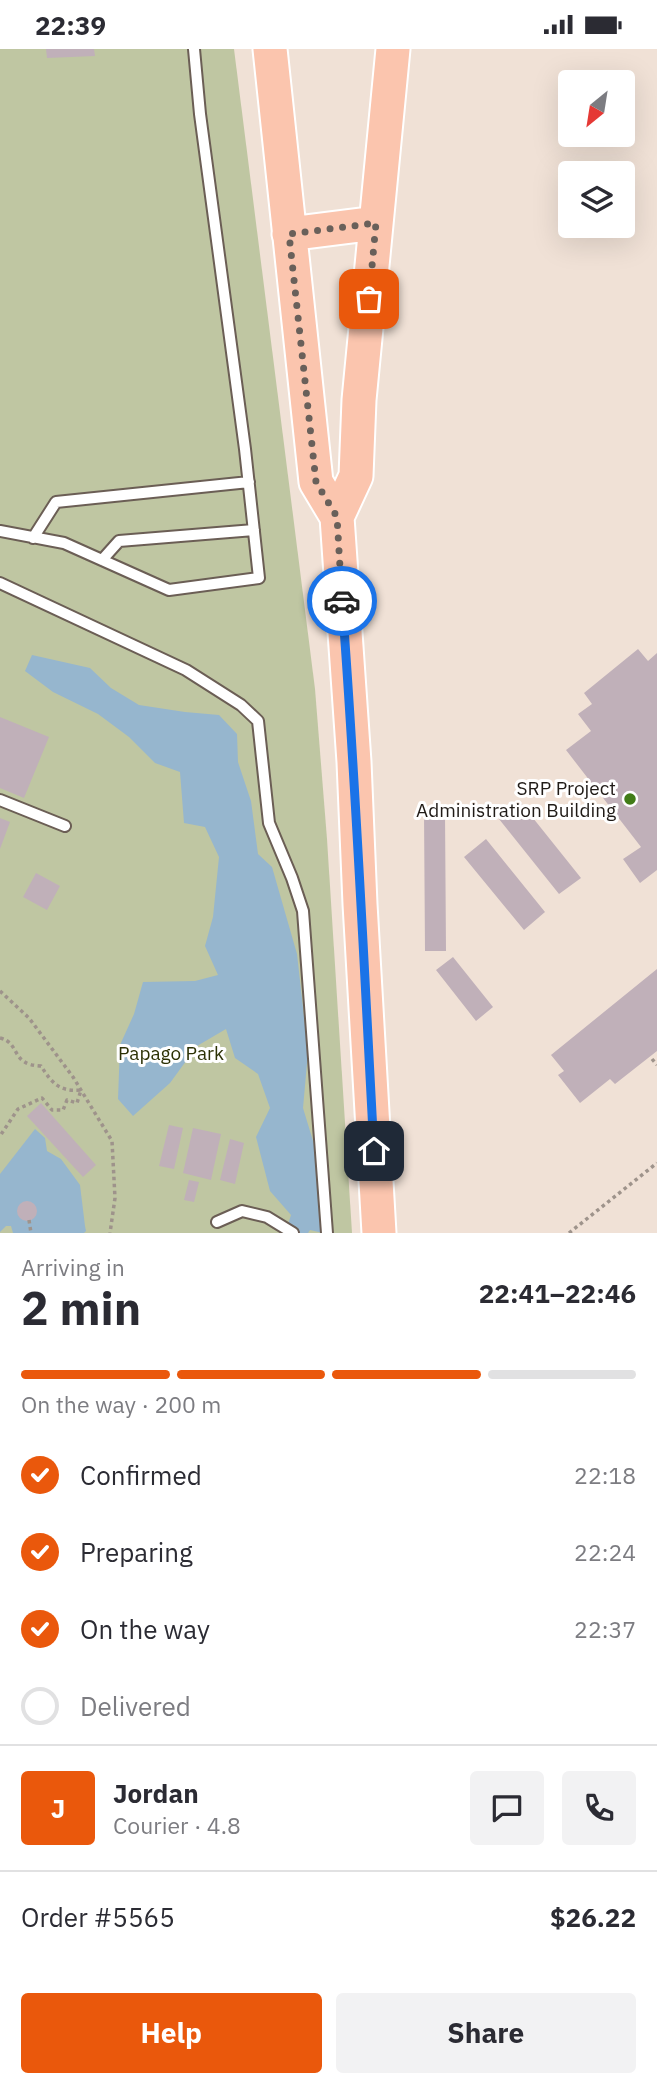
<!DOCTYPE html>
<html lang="en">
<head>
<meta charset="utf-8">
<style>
  :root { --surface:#fff; --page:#f2f2f3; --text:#2b2b33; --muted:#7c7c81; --line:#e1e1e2; --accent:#ea580c }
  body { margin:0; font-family:"IBM Plex Sans",sans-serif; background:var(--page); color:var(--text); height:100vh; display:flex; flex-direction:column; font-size:26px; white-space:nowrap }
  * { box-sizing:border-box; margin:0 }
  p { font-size:23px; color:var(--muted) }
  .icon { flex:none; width:38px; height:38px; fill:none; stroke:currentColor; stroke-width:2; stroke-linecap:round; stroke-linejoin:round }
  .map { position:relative; height:1184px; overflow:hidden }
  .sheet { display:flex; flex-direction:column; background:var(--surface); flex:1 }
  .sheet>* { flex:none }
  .needle { width:46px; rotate:210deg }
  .controls { position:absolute; left:558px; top:21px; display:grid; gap:14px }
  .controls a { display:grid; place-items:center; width:77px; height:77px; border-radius:7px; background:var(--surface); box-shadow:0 7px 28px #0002; font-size:35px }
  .pin { position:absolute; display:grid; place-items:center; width:60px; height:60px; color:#fff; margin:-30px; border-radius:14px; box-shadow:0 4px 10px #0006 }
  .courier { position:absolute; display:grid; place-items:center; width:70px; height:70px; margin:-35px; border:5px solid #1a73e8; border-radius:50%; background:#fff; color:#222; box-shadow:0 2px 9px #0007 }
  .summary em { font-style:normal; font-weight:700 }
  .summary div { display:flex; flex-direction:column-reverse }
  .summary { display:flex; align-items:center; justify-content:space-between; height:119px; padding:0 21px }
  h1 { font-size:46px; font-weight:700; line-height:52px }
  .bar { display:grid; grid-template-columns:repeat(4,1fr); gap:10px 7px; align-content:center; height:84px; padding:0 21px }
  .bar i { height:9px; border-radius:5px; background:var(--line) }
  .bar .on { background:var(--accent) }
  .bar p { grid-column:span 4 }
  .line { display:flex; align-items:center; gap:18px; padding:0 21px; border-top:2px solid var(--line) }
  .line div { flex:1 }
  .round { display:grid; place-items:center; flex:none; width:74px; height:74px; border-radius:7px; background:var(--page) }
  ol { padding:0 21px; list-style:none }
  li { display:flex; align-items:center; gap:21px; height:77px }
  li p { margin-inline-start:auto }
  li .icon { padding:7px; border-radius:50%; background:var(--accent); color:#fff; stroke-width:4 }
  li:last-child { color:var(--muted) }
  li i { width:38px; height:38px; border:4px solid var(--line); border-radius:50% }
  .cta { display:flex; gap:14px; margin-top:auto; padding:14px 21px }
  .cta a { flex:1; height:80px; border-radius:7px; background:var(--accent); color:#fff; font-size:28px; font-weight:700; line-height:80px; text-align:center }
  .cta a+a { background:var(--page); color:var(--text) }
  .status { display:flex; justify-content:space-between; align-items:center; height:49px; padding:0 35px; background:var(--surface); direction:ltr }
  .status svg { height:19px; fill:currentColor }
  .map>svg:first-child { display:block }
  .green { fill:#bfc6a2 }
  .water { fill:#96b6ce }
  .building { fill:#c0b0b9 }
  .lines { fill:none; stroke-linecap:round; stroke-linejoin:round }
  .lane-casing { stroke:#6b5e55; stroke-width:14 }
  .primary-casing { stroke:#fff; stroke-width:37 }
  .path { stroke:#9e938b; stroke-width:3.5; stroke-dasharray:3.5 3.5; stroke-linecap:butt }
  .lane { stroke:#fff; stroke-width:10 }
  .primary { stroke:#fbc5ae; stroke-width:33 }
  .done { stroke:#69605a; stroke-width:7; stroke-dasharray:0 12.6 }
  .route { stroke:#1a73e8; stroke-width:9 }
  .poi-dot { fill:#417c17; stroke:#fff; stroke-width:2.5 }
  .labels { text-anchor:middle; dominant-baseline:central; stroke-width:6; stroke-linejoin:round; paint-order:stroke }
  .poi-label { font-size:19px; fill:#201b17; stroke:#fff; text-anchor:end }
  .park-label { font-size:19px; fill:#2c3105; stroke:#fff }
</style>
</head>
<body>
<div class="status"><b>22:39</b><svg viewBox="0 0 49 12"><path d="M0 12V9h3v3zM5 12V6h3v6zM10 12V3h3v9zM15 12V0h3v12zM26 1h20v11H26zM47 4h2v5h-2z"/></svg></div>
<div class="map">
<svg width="657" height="1184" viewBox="0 0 657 1184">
  <rect width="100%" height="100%" fill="#f0e1d6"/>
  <path class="green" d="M0 0H234L315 640 327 790 352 1184H0Z"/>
  <path class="water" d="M32 606 90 619 111 639 139 656 185 663 219 666 237 685 238 713 251 752 258 805 272 818 297 905 308 1003 303 1059 320 1115 323 1184 310 1181 308 1184H285L291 1166 270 1142 256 1088 270 1059 258 1025 235 1009 226 980 197 997 170 1034 133 1067 118 1050 120 996 134 965 143 933 195 932 218 926 205 897 213 868 219 808 205 778 184 774 180 723 155 714 129 688 98 665 53 643 25 622Z
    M35 1080 45 1089 47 1102 61 1110 80 1136 85 1177 86 1182 84 1184H13L11 1177H6L0 1183V1125Z"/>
  <path class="building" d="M46 0H94L95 7 47 9Z
    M638 600 648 612 657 604V821L640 834 623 810 641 798 566 701 591 682 578 665 592 655 584 644Z
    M0 668 49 688 24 749 0 739Z
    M521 754 581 829 559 845 499 770Z
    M424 764H445L446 902H425Z
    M0 769 10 773 0 800Z
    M486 790 545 863 524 881 464 808Z
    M36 824 60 837 47 861 23 848Z
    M453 908 493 958 476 972 436 921Z
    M657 920V1002L615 1035 610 1030 580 1054 558 1026 564 1022 551 1006Z
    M41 1054 96 1116 83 1128 27 1067Z
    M169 1076 183 1079 174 1120 159 1117Z
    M193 1079 221 1085 211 1131 183 1124Z
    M230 1090 244 1094 235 1135 220 1131Z
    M189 1131 199 1133 194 1153 184 1151Z
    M17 1162a10 10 0 1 1 20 0a10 10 0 1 1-20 0Z"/>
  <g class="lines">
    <g class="lane-casing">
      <path id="lane" d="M0 482 64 494 169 541 259 529 245 400 200 65 194 0
        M33 489 56 453 249 433
        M102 511 119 492 254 481
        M0 534 186 621 241 656 258 672 269 774 292 829 303 862 327 1184
        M0 751 65 777
        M217 1173 242 1162 267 1168 293 1184"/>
    </g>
    <g class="primary-casing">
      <path id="primary" d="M270 0 316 433 337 468 354 713 360 855 379 1184
        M289 185 376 174
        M337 468 356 427 359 351 393 0"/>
    </g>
    <path class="path" d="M0 942 29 969 73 1028 112 1092 115 1149 110 1184
      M0 989C21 994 10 1016 41 1017 52 1034 59 1043 81 1041L77 1054 67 1051 63 1061H52L42 1049 18 1060 0 1087
      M652 1010 657 1016
      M29 1171 31 1184
      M569 1184 657 1114"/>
    <use href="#lane" class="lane"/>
    <use href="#primary" class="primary"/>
  </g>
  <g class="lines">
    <path class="done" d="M342 552 337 468 316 433 289 185 376 174 369 250"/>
    <path class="route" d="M342 552C356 735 364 918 374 1102"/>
  </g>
  <circle class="poi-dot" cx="630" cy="750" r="7"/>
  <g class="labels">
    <g class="poi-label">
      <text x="616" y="739">SRP Project<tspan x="616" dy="22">Administration Building</tspan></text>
    </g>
    <g class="park-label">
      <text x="171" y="1004">Papago Park</text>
    </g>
  </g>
</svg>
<div class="controls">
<a><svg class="needle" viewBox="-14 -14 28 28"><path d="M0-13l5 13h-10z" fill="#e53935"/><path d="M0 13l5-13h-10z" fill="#7c7c81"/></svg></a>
<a><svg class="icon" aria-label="layers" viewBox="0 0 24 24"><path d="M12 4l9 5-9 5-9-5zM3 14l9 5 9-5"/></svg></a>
</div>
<div class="pin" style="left:369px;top:250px;background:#ea580c"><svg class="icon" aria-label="bag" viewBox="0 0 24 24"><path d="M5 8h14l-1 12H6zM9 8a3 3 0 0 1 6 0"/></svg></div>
<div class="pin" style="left:374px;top:1102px;background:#1f2937"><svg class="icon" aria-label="home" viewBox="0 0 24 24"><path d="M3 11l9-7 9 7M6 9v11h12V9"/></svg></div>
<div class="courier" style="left:342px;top:552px"><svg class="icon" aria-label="car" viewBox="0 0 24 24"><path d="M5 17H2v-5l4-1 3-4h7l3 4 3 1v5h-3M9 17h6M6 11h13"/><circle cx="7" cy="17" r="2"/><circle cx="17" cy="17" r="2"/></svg></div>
</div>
<section class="sheet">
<div class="summary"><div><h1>2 min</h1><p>Arriving in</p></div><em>22:41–22:46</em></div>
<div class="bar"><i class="on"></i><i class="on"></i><i class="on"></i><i></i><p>On the way · 200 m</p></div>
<ol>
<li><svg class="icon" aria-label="check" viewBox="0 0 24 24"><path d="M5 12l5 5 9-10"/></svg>Confirmed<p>22:18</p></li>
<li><svg class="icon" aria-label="check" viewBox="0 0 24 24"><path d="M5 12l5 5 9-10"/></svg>Preparing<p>22:24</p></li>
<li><svg class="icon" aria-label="check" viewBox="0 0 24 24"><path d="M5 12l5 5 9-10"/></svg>On the way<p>22:37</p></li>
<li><i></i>Delivered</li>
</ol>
<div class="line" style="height:126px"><b class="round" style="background:var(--accent);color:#fff">J</b><div><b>Jordan</b><p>Courier · 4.8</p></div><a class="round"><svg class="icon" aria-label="chat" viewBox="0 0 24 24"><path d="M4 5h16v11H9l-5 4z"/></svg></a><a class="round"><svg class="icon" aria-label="phone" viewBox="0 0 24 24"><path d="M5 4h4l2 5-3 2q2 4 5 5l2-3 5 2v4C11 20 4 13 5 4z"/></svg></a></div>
<div class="line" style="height:91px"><div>Order #5565</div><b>$26.22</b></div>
<div class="cta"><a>Help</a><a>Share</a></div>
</section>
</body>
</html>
